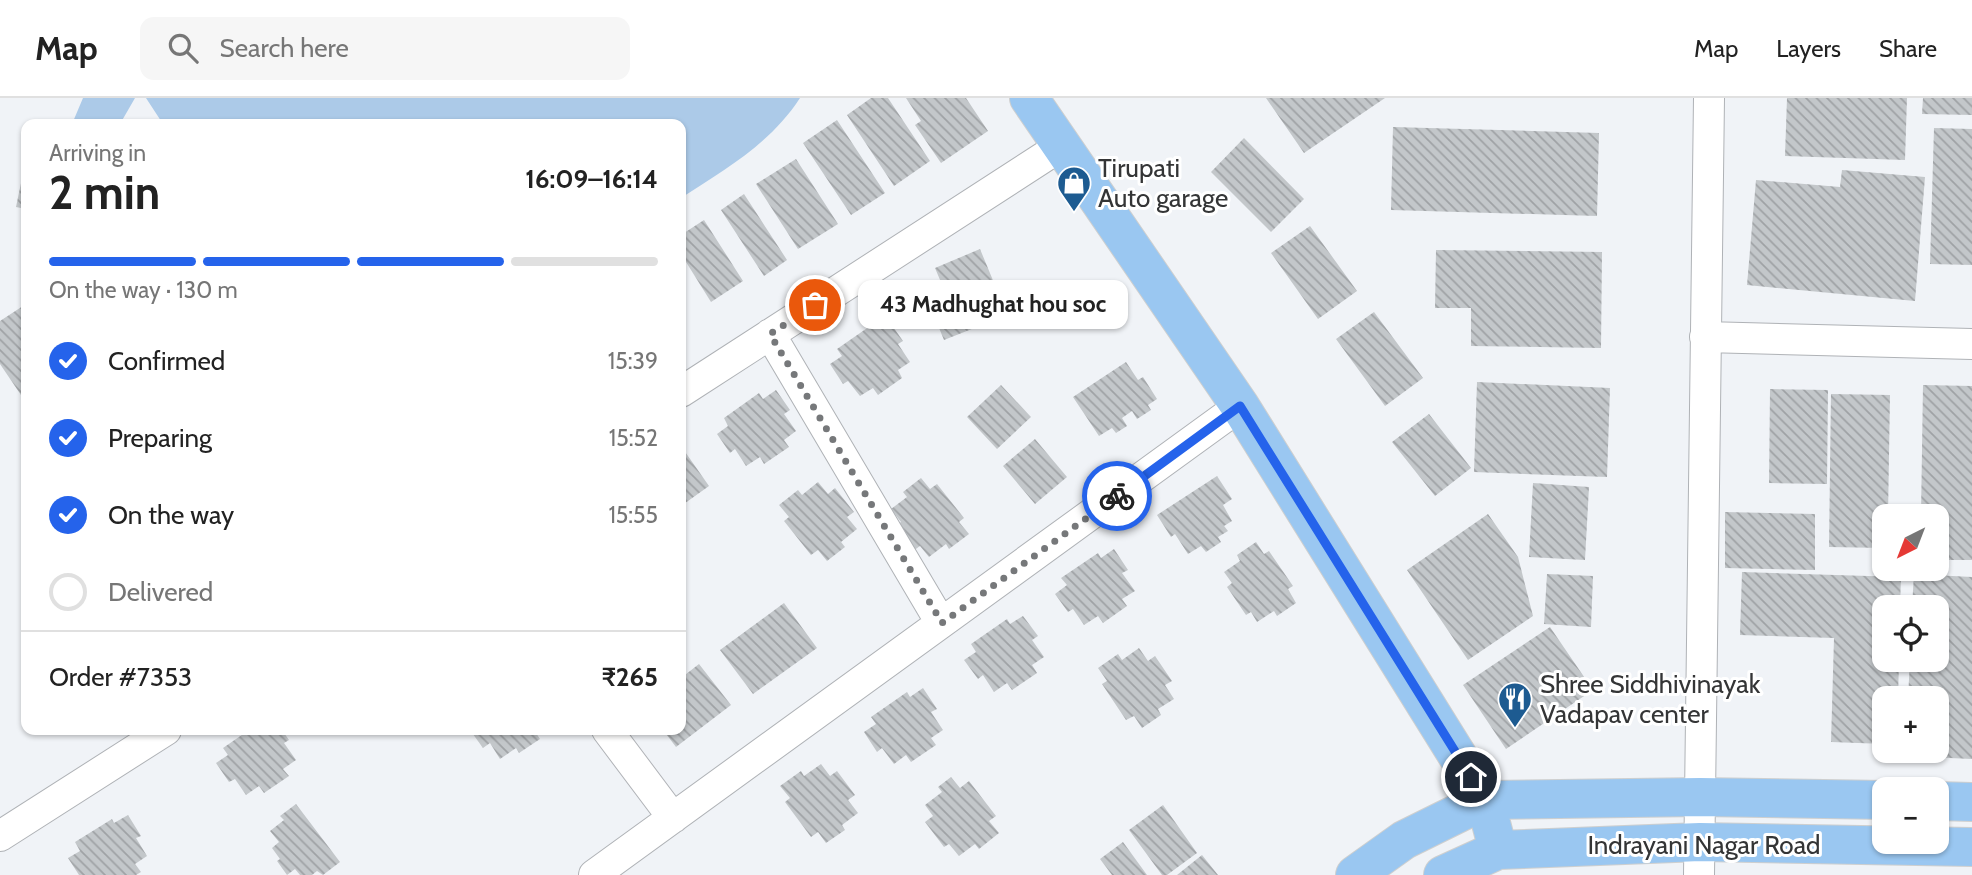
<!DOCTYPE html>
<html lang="en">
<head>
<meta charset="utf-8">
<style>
  :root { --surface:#fff; --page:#f6f6f6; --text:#222; --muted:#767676; --line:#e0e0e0; --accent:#2563eb }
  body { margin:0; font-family:Cabin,sans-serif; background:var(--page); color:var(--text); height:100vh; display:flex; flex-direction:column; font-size:26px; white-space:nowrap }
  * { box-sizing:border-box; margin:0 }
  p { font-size:23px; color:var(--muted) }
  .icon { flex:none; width:38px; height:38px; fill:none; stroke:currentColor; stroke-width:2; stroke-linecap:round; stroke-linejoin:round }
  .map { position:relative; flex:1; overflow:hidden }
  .details { position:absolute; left:21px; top:21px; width:665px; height:616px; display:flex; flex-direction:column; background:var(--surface); border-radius:14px; box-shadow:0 2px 5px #0004 }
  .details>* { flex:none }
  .needle { width:46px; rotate:222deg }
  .tools { position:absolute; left:1872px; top:406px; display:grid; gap:14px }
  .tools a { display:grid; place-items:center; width:77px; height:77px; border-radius:14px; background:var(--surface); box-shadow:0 2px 5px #0004; font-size:35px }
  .pin { position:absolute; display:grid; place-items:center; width:60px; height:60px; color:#fff; margin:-30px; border:4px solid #fff; border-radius:50%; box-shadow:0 2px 7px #0007 }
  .courier { position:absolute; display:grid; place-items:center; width:70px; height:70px; margin:-35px; border:5px solid #2563eb; border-radius:50%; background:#fff; color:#222; box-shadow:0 2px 9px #0007 }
  .bubble { position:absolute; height:49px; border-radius:14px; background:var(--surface); box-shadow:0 2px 5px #0004; font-size:23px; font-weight:700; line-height:49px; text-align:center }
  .overview em { font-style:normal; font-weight:700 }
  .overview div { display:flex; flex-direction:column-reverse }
  .overview { display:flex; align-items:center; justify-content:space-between; height:119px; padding:0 28px }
  h1 { font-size:46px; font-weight:700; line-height:52px }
  .bar { display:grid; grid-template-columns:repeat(4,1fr); gap:10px 7px; align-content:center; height:84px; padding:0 28px }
  .bar i { height:9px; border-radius:5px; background:var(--line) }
  .bar .current { background:var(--accent) }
  .bar p { grid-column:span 4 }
  .line { display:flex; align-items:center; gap:18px; padding:0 28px; border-top:2px solid var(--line) }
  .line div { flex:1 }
  ol { padding:0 28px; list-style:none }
  li { display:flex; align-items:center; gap:21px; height:77px }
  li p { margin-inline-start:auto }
  li .icon { padding:7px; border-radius:50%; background:var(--accent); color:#fff; stroke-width:4 }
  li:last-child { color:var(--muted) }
  li i { width:38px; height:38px; border:4px solid var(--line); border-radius:50% }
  header { display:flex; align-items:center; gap:42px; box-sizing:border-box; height:98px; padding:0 35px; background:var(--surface); border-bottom:2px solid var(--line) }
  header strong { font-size:33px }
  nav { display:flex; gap:38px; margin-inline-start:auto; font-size:24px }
  .search { width:490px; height:63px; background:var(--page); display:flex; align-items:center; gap:18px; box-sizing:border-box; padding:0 24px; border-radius:14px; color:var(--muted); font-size:26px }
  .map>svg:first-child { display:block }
  .garden { fill:#accae8 }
  .building { fill:url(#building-back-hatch) }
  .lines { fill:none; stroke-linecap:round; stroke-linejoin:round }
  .minor-casing { stroke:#afb2b6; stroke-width:32 }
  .major-casing { stroke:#cecfcf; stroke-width:40 }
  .minor { stroke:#fff; stroke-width:30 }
  .major { stroke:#9ac7f1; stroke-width:38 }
  .done { stroke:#76787a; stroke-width:7; stroke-dasharray:0 12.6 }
  .route { stroke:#2563eb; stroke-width:9 }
  .labels { text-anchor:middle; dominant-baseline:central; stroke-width:6; stroke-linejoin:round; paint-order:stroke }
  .poi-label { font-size:26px; fill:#343536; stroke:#fff; text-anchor:start }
  .street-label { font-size:26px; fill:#343536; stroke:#fff }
</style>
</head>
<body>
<header>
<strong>Map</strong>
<div class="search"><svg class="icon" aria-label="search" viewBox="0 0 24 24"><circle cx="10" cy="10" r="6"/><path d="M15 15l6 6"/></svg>Search here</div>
<nav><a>Map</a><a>Layers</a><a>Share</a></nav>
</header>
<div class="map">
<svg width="1972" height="777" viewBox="0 0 1972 777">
  <defs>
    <pattern id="building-back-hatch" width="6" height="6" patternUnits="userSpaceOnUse" patternTransform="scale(1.75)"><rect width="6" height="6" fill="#c3c7ca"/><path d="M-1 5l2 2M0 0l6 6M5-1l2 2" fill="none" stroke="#9fa2a5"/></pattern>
  </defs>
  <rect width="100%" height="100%" fill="#f0f3f7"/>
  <path class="garden" d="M83 0H135L120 26H72Z
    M146 0H800C770 46 726 71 681 100V26H163Z"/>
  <path class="building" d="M871 0H888L930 63 894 88 847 17Z
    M906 0H966L988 33 941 65 915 27 921 23Z
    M1266 0H1385L1304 55Z
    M1787 0H1907L1905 62 1785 58Z
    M1923 0H1972V17L1922 16Z
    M837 22 885 95 851 117 803 45Z
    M1393 29 1599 35 1597 118 1391 112Z
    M1934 30 1972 31V167L1930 166Z
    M1244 40 1304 101 1271 134 1211 74Z
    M796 61 838 126 798 151 756 86Z
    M25 66H26V111L16 109Z
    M1842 72 1925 79 1915 203 1747 187 1756 82 1840 89Z
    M744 96 787 162 764 178 721 112Z
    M704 122 743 183 711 204 681 156V137Z
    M1310 128 1357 193 1318 221 1271 155Z
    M980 151 1004 209 989 215 992 223 944 242 925 196 943 189 935 170Z
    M1436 152 1602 154 1601 250 1471 248V210H1435Z
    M26 206V302L25 303 0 266V223Z
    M1374 214 1423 280 1385 308 1336 241Z
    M889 223 903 243 898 246 910 264 898 272 902 280 878 297 873 290 860 298 848 283 843 286 830 266 842 258 837 251 873 226 876 231Z
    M1126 264 1138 282 1143 279 1157 301 1148 307 1151 312 1137 321 1132 313 1122 320 1127 328 1116 335 1112 330 1099 338 1073 299Z
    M1477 284 1610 290 1607 379 1474 374Z
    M1001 287 1031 319 997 351 967 319Z
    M1923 287 1972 288V462H1937V418H1921Z
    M1770 291 1828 292 1827 386 1769 385Z
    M776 292 790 312 784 316 796 333 784 342 789 349 764 366 760 359 746 368 735 351 730 355 717 336 728 328 724 320 759 295 763 301Z
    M1831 296 1890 297 1888 418H1885V450L1829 449Z
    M1429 316 1471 370 1435 398 1392 344Z
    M1035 341 1067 379 1035 406 1003 368Z
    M681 348 709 388 681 408Z
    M1217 378 1232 401 1223 407 1232 423 1224 428 1228 433 1218 439 1221 444 1206 454 1201 448 1188 456 1175 436 1171 439 1157 417Z
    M921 380 930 391 937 386 964 420 959 424 969 436 949 451 946 446 929 459 920 448 913 453 894 429 901 424 891 411 907 399 903 394Z
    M818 384 828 396 835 390 854 414 847 419 857 431 841 444 845 449 827 463 818 452 811 457 784 423 789 419 779 407 798 392 802 397Z
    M1533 385 1589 389 1585 462 1529 459Z
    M1725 414 1815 416V472L1725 470Z
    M1488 416 1518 459 1533 518 1468 562 1407 472Z
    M1256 444 1264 456 1269 453 1293 488 1288 491 1296 505 1277 518 1274 513 1257 524 1251 514 1246 517 1227 489 1232 485 1224 474 1240 463 1237 457Z
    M1114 451 1128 472 1122 475 1135 493 1122 501 1127 508 1103 525 1098 518 1084 527 1073 511 1068 514 1055 496 1067 487 1061 480 1098 455 1101 460Z
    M1742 474 1901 479 1900 509H1885V562H1899L1898 600H1885V646L1831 644 1834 540 1740 537Z
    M1547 476 1593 478 1591 529 1544 526Z
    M1914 476 1972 479V661L1905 658V653H1937V600H1908L1910 562H1937V509H1912Z
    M784 505 817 550 753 596 720 552Z
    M1023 518 1038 538 1032 542 1044 559 1032 567 1037 575 1012 592 1007 585 994 594 983 577 978 581 964 562 976 554 971 546 1007 521 1010 526Z
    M1550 529 1593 592 1506 651 1463 587Z
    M1139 550 1148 563 1155 558 1172 583 1165 587 1174 601 1158 611 1161 617 1142 630 1134 618 1126 622 1102 586 1107 583 1098 570 1118 556 1122 562Z
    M699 566 731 607 676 649 663 632H681V580Z
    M923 590 937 611 931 614 943 632 931 640 936 647 911 664 906 657 894 666 882 650 877 654 864 634 876 626 871 619 907 594 910 599Z
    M249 632H282L289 642 284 645 296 662 283 671 289 678 264 695 259 688 246 697 235 681 229 684 216 665 228 657 223 650Z
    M470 632H534L540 641 519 655 516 650 500 661 490 645 483 650Z
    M821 666 830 678 837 673 855 697 848 702 858 715 842 727 845 732 826 745 818 734 811 739 785 704 790 700 780 688 801 673 804 678Z
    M951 679 960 690 969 683 996 718 989 723 999 735 979 751 975 746 959 758 949 746 944 749 925 724 933 718 925 707 942 694 938 689Z
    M296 706 340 764 323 777 317 773 312 777H300L295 771 287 777 277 763 280 761 272 750 279 744 270 733 284 722 280 718Z
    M1163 707 1197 755 1167 777H1162L1129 732Z
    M128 717 141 738 136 740 147 758 135 766 141 774 136 777H79L68 760 80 753 75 744 112 721 114 725Z
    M1123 744 1147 777H1112L1100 761Z
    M1202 757 1218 777H1177Z"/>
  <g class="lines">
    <g class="minor-casing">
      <path id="minor" d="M770 236 941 525
        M1705 239 1972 246
        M681 294 1061 48
        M607 632 673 720
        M0 738 166 632
        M594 777 1240 308
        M1699 777 1709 0"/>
    </g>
    <g class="major-casing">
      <path id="major" d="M1029 0 1240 308 1485 702 1498 752
        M1937 703 1972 704
        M1355 777 1404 742 1485 702 1700 699 1885 702
        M1443 777 1498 752 1700 744 1972 749"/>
    </g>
    <use href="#minor" class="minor"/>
    <use href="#major" class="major"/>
  </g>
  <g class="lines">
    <path class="done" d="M815 207 770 236 942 525 1117 398"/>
    <path class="route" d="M1117 398 1240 308 1471 679"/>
  </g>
  <defs>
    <g id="shop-pin" transform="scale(1.75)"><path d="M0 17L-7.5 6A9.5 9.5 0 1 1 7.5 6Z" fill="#1d5b91" stroke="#fff"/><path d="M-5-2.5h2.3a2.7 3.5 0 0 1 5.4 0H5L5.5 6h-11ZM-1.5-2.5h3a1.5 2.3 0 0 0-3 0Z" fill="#fff"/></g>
    <g id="restaurant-pin" transform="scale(1.75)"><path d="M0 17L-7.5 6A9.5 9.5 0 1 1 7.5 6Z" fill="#1d5b91" stroke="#fff"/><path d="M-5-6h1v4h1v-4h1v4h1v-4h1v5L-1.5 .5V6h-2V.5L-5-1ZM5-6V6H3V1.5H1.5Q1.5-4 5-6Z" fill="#fff"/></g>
  </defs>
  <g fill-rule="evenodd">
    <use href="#shop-pin" x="1074" y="85"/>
    <use href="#restaurant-pin" x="1515" y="601"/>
  </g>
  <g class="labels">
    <g class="poi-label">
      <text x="1098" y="70">Tirupati<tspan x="1098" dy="30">Auto garage</tspan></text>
      <text x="1540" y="586">Shree Siddhivinayak<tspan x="1540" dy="30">Vadapav center</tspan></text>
    </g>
    <g class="street-label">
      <text x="1704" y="747">Indrayani Nagar Road</text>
    </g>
  </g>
</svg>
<div class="tools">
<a><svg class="needle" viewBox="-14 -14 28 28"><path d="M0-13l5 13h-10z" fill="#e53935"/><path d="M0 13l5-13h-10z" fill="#767676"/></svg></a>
<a><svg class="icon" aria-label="locate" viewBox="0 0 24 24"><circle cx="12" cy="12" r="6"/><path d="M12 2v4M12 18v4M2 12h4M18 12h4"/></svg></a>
<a>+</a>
<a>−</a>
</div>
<div class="pin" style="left:815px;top:207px;background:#ea580c"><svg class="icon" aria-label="bag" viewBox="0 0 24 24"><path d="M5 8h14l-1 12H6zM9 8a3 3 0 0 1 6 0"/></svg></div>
<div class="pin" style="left:1471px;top:679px;background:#1f2937"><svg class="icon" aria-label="home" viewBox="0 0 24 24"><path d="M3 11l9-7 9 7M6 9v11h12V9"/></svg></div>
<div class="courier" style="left:1117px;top:398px"><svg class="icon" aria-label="bike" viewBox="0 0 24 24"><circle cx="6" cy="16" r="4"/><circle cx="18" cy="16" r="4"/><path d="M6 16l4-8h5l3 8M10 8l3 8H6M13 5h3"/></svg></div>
<div class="bubble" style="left:858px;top:182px;width:270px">43 Madhughat hou soc</div>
<section class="details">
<div class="overview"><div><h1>2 min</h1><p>Arriving in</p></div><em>16:09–16:14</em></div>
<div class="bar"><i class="current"></i><i class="current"></i><i class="current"></i><i></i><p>On the way · 130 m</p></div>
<ol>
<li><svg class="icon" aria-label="check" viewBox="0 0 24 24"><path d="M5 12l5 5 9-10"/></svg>Confirmed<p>15:39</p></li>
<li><svg class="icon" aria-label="check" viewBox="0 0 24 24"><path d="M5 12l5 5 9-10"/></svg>Preparing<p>15:52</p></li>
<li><svg class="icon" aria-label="check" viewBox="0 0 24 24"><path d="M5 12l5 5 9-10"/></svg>On the way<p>15:55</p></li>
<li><i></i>Delivered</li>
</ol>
<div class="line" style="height:91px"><div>Order #7353</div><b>₹265</b></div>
</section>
</div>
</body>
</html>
